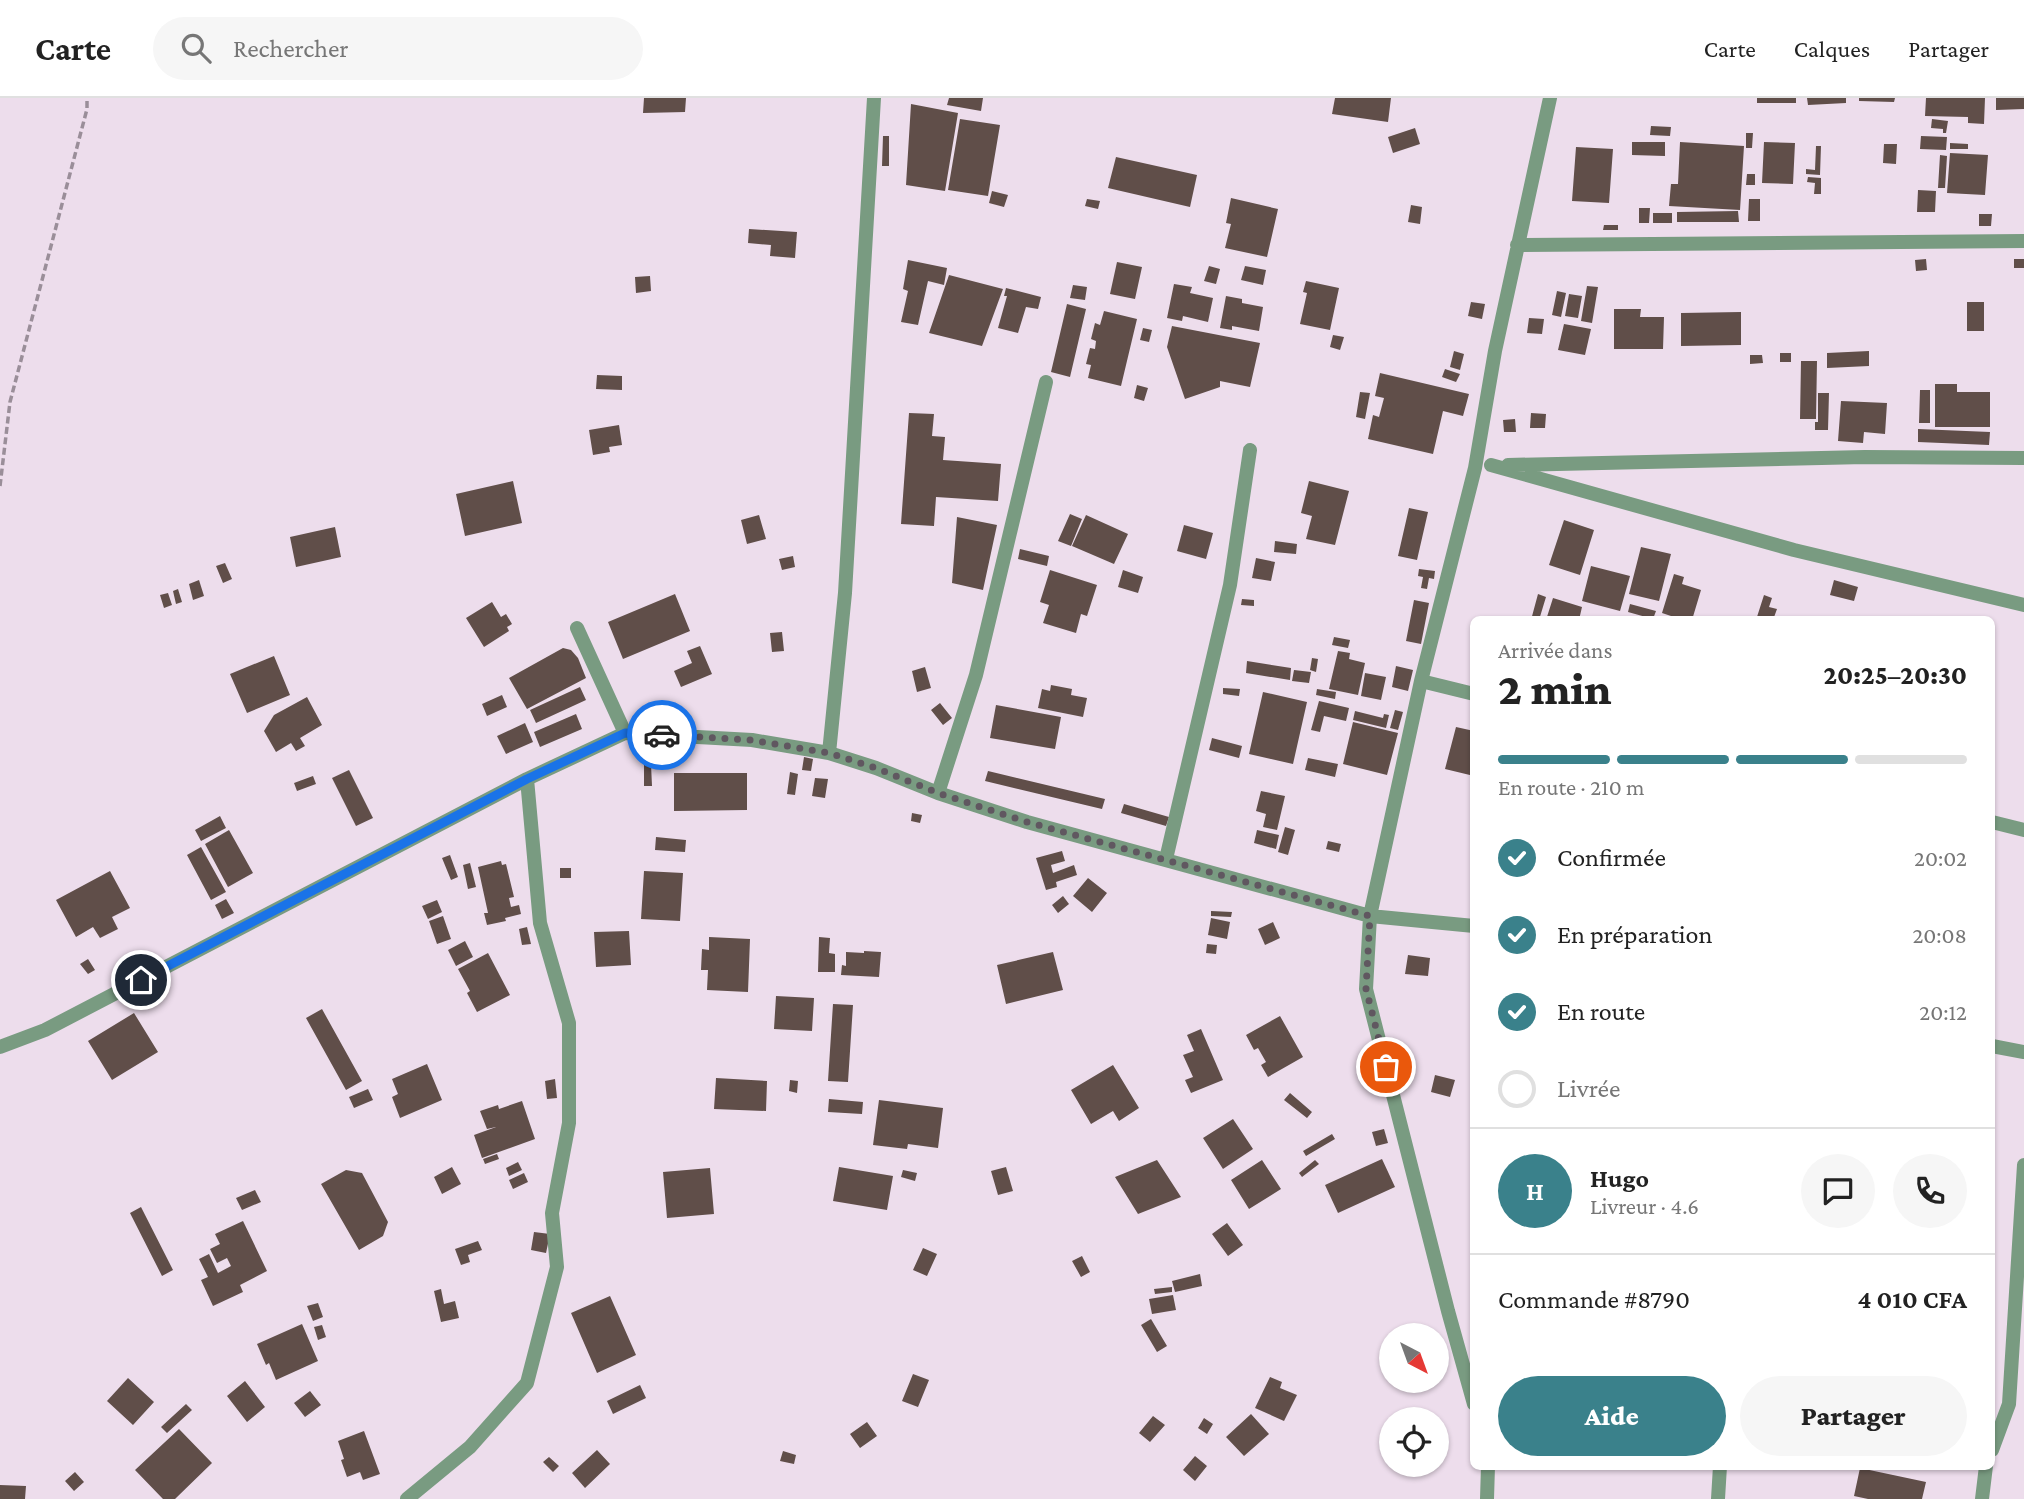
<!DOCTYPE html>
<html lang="fr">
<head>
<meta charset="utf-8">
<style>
  :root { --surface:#fff; --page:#f6f6f6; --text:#222; --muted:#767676; --line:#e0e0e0; --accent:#3a818b }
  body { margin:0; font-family:"Crimson Pro",serif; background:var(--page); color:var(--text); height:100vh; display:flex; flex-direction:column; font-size:26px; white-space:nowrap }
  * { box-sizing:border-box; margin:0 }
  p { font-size:23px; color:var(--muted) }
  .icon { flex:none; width:38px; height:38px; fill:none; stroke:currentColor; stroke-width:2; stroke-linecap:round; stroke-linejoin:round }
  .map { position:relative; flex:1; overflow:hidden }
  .panel { position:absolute; left:1470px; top:518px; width:525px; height:854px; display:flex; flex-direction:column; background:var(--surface); border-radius:10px; box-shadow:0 2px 5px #0004 }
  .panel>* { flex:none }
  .needle { width:46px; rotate:139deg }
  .tools { position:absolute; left:1379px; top:1225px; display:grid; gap:14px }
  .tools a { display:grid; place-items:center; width:70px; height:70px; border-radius:50%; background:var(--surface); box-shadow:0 2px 5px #0004; font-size:35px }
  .pin { position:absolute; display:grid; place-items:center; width:60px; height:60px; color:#fff; margin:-30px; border:4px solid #fff; border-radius:50%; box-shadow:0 2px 7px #0007 }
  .courier { position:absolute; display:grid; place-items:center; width:70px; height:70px; margin:-35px; border:5px solid #1a73e8; border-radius:50%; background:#fff; color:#222; box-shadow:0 2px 9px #0007 }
  .overview em { font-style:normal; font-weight:800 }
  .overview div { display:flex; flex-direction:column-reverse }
  .overview { display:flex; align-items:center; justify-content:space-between; height:119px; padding:0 28px }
  h1 { font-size:46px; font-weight:800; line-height:52px }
  .bar { display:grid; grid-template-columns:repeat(4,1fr); gap:10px 7px; align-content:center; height:84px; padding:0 28px }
  .bar i { height:9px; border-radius:5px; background:var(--line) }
  .bar .selected { background:var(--accent) }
  .bar p { grid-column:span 4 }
  .line { display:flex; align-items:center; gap:18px; padding:0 28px; border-top:2px solid var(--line) }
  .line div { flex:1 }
  .round { display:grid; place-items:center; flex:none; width:74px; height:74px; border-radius:37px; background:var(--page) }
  ol { padding:0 28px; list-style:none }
  li { display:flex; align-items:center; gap:21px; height:77px }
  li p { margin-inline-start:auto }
  li .icon { padding:7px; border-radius:50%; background:var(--accent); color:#fff; stroke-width:4 }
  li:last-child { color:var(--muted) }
  li i { width:38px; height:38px; border:4px solid var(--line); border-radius:50% }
  .primary-button { display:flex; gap:14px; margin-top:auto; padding:14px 28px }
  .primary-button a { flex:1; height:80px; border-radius:42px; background:var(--accent); color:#fff; font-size:28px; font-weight:800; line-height:80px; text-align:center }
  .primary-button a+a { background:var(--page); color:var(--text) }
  header { display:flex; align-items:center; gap:42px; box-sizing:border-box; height:98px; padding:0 35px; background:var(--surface); border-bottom:2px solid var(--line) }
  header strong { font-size:33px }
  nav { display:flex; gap:38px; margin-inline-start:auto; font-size:24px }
  .search { width:490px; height:63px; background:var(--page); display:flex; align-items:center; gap:18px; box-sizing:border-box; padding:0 24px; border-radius:38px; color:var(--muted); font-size:26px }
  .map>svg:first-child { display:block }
  .building { fill:#604e49 }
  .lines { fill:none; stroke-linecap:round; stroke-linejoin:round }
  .path { stroke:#9a8e99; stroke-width:3.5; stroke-dasharray:7 3.5; stroke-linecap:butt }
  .minor { stroke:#799b81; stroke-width:14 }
  .done { stroke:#605760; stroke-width:7; stroke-dasharray:0 12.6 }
  .route { stroke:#1a73e8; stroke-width:9 }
</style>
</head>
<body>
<header>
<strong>Carte</strong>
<div class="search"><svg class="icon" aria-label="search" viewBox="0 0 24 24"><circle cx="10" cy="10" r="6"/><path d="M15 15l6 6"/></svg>Rechercher</div>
<nav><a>Carte</a><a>Calques</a><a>Partager</a></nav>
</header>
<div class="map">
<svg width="2024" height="1401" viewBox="0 0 2024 1401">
  <rect width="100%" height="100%" fill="#edddec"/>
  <path class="building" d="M644 0H686L685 14 643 15Z
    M949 0H983L981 13 947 7Z
    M1335 0H1391L1388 24 1332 16Z
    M1757 0H1796V5H1757Z
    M1807 0H1846V5L1808 7Z
    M1859 0H1895L1894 4 1859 3Z
    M1926 0H1985L1984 26 1968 25V19L1925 18Z
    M1996 0H2024V11L1996 12Z
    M911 6 958 15 945 93 906 87Z
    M960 21 1000 27 988 98 948 92Z
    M1932 21 1948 23 1946 35H1943V31L1931 30Z
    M1651 28 1671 29 1670 38 1650 37Z
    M1415 30 1420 46 1393 55 1388 39Z
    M1746 35H1753L1752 50H1746Z
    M883 38H889V68H882Z
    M1921 38 1947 39 1946 52 1920 51Z
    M1632 44H1665V58L1632 57Z
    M1680 44 1744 48 1740 112 1669 108 1671 86H1678Z
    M1764 44 1795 45 1793 86 1762 85Z
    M1950 45 1968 46V51H1950Z
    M1884 46H1897L1896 66 1883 65Z
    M1816 48H1821L1820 77 1806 76V71L1815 72Z
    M1576 49 1613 51 1609 105 1572 103Z
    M1950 55 1988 57 1985 97 1947 95Z
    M1940 57 1947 58 1945 90H1938Z
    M1116 59 1197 77 1190 109 1108 90Z
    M1747 76H1755V87H1746Z
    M1808 79 1821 80V96H1814L1815 85 1807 84Z
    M1918 92 1936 93 1935 114H1917Z
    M992 93 1008 97 1004 109 989 105Z
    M1231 100 1278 111 1267 159 1225 150 1231 126 1226 125Z
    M1087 101 1100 103 1098 111 1085 108Z
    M1749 101H1760V123H1748Z
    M1411 107 1422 109 1420 126 1408 124Z
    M1639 110H1650L1649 125H1639Z
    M1738 113 1739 124H1677V114Z
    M1653 115H1672V125H1653Z
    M1979 116H1992L1991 128H1979Z
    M1604 127H1618V132H1603Z
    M749 131 797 134 795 160 770 158 771 147 748 145Z
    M1926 161 1927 172 1916 173 1915 162Z
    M2014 161H2024V170H2014Z
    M908 162 947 170 944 187 928 183 918 227 901 224 908 193 903 191Z
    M1117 164 1142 169 1135 201 1110 196Z
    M1209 168 1220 171 1216 186 1204 183Z
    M1245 168 1266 172 1263 187 1241 182Z
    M949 177 1003 191 982 248 929 235Z
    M650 178 651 193 636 195 635 179Z
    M1306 183 1339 190 1330 232 1300 226 1307 195 1303 194Z
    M1174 186 1192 189 1190 195 1213 200 1208 224 1183 218 1182 223 1167 220Z
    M1073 187 1087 189 1085 202 1070 200Z
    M1587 188 1598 189 1592 225 1581 223Z
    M1006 190 1041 199 1038 211 1026 209 1018 235 998 230 1007 198H1004Z
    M1557 193 1566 195 1561 219 1552 217Z
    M1569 196 1582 198 1578 220 1565 218Z
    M1226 198 1242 201V205L1263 209 1259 233 1232 228V232L1220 230Z
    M1471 204 1485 206 1482 221 1468 218Z
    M1967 204H1984V233H1967Z
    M1067 206 1086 211 1070 279 1051 274Z
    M1614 211H1641L1640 219H1664L1663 251H1614Z
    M1104 213 1137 221 1121 288 1088 280 1091 267 1086 266 1090 250 1095 251 1096 243 1091 241 1095 225 1100 227Z
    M1741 214V247L1681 248V215Z
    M1529 220 1544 221 1542 236 1527 235Z
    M1564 226 1591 231 1585 257 1558 252Z
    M1172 228 1260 245 1250 289 1220 283V289L1185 301 1167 249Z
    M1143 230 1152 232 1149 244 1140 242Z
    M1333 237 1344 239 1340 252 1330 249Z
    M1454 253 1464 256 1460 272 1450 269Z
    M1869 253V268L1827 270V255Z
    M1780 255H1791V264H1780Z
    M1750 257H1762L1763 265 1750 266Z
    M1801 263H1817L1816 321H1800Z
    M1445 271 1460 276 1456 284 1442 279Z
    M1380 275 1469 296 1463 318 1443 313 1433 356 1368 341 1373 317 1379 319 1384 300 1375 298Z
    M597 277 622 278V292L596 291Z
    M1935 286H1957V294H1990V329H1935Z
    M1137 287 1148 290 1144 303 1134 300Z
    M1920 292H1930V325H1919Z
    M1360 294 1370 295 1365 321 1356 319Z
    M1818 295H1829L1828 332H1815V324H1818Z
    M1841 303 1887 305 1885 336 1864 334 1863 345 1838 343Z
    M909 315 934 316 932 338 945 339 943 362 1001 366 998 403 936 399 934 428 901 426Z
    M1531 315 1546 316 1545 330H1530Z
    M1515 321 1516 334H1504L1503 322Z
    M619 327 622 347 609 349 610 354 593 357 589 332Z
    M1918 331 1990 334 1989 347 1918 344Z
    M513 383 522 425 465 438 456 396Z
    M1309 383 1349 393 1335 447 1306 441 1312 418 1301 415Z
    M1409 410 1428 414 1417 462 1398 458Z
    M1070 416 1082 421 1071 448 1058 443Z
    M759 417 766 441 747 446 741 422Z
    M1086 417 1128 436 1114 466 1072 448Z
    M957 419 997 427 983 492 952 485Z
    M1564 422 1594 432 1580 477 1549 467Z
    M1184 427 1213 435 1206 461 1177 453Z
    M335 429 341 459 296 469 290 439Z
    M1275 443 1297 446 1296 456 1274 454Z
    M1641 449 1671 456 1659 503 1629 496Z
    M1020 451 1049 458 1047 468 1018 461Z
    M793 458 795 469 782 472 779 461Z
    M1256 460 1275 464 1271 483 1252 480Z
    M225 465 232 481 223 485 216 468Z
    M1591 468 1630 478 1620 513 1582 503Z
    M1419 471 1435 473 1434 481 1429 480 1427 491 1421 490 1423 479 1418 478Z
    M1050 472 1097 487 1087 518 1081 516 1076 535 1043 525 1049 507 1040 504Z
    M1123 472 1143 479 1138 495 1118 489Z
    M1674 476 1684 479 1682 486 1701 492 1692 522H1683L1662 515Z
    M199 482 204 498 193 502 189 486Z
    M1834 482 1858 489 1854 503 1830 497Z
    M178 491 182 504 176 506 173 493Z
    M168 495 172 507 164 510 160 497Z
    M675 496 690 533 623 561 608 524Z
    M1538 496 1546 499 1539 522H1531Z
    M1764 497 1772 500 1769 509 1777 511 1773 522H1756Z
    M1553 500 1582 509 1579 522H1546Z
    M1242 501 1254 502V508L1241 507Z
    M1414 502 1429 505 1421 546 1406 543Z
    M492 504 501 519 506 516 512 526 507 529 509 533 484 549 466 520Z
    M1630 506 1656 513 1653 521 1628 514Z
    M782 534 784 553 772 554 770 535Z
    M1334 539 1350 542 1348 550 1332 547Z
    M700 548 712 576 681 589 674 573 692 565 687 553Z
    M563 550 571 552 578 560 586 580 527 611 509 580Z
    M1338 553 1350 555 1349 561 1365 565 1358 597 1329 591Z
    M274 558 290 597 247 615 230 576Z
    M1312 560 1318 561 1316 574 1310 572Z
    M1247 563 1291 570 1290 582 1246 575Z
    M1396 568 1413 572 1408 593 1392 589Z
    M925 569 931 590 917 594 912 573Z
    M1294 572 1311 574 1309 585 1292 583Z
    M1365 575 1386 579 1381 602 1361 598Z
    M1051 587 1072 591 1071 597 1087 600 1083 619 1038 610 1042 591 1050 593Z
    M580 589 586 602 536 625 530 612Z
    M1223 590 1240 591 1239 598 1223 596Z
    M1317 591 1336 594 1335 601 1316 597Z
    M1263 594 1307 604 1293 666 1249 656Z
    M502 597 507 609 487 618 482 606Z
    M307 599 322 627 300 640 305 648 296 653 291 645 276 654 264 633 274 617Z
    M1319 603 1349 610 1346 623 1324 618 1320 634 1311 632Z
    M940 605 952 620 943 627 931 612Z
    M996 607 1061 619 1055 651 990 640Z
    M1395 612 1403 614 1398 632 1390 630Z
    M1355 613 1383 620 1384 616 1389 617 1386 630 1353 622Z
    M576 616 582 631 540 649 534 634Z
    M1353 624 1398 635 1387 677 1343 666Z
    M525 625 533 644 506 656 497 638Z
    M1456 629 1474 633V678L1445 671Z
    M1212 640 1242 648 1239 660 1209 652Z
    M804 659 813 661 811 673 802 672Z
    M1308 660 1338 666 1335 679 1305 672Z
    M644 666H651L652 688H644Z
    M349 672 373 720 356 728 332 680Z
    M988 673 1105 701 1102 711 985 683Z
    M790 674 798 676 795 697 787 696Z
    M674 675H747V712L674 713Z
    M313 678 316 686 297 693 294 685Z
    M815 680 828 681 825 700 812 698Z
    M1261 693 1285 698 1277 732 1263 729 1266 716 1256 713Z
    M1124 706 1169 719 1166 728 1121 715Z
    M912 715 922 717 920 725 911 723Z
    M220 718 226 730 201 743 195 732Z
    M1285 729 1295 732 1288 757 1278 754Z
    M229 732 253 775 228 789 205 746Z
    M1257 732 1279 737 1276 751 1254 745Z
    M656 739 686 742 685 754 655 752Z
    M1328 743 1341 746 1339 754 1326 751Z
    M201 749 226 794 211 802 187 757Z
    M1062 753 1065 763 1051 767 1053 775 1074 767 1077 777 1056 784 1057 789 1046 792 1036 760Z
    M450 757 458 779 451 782 442 760Z
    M501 763 502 767 506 766 514 799 509 800 511 809 519 807 521 816 505 820 506 823 487 827 484 815H488L478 769Z
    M470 765 476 789 468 791 463 767Z
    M560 770H571V780H560Z
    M110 773 130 810 112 819 118 831 100 840 93 829 76 839 56 802Z
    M644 773 683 775 680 823 641 821Z
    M1088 780 1107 795 1092 814 1073 798Z
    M1063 798 1069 806 1058 815 1052 807Z
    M226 801 234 815 222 821 215 807Z
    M437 802 442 814 428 821 422 808Z
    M1211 813 1232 814 1231 819 1211 818Z
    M443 818 451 841 437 846 429 823Z
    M1211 820 1230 824 1227 841 1208 837Z
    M1273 824 1280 840 1265 847 1258 831Z
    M527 829 531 846 522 847 519 831Z
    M629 833 631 867 596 869 594 834Z
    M709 839 750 841 748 894 707 892 708 872H701L702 851 709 852Z
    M819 839 830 840 829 855 835 856V874H818Z
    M465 843 473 859 456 868 448 852Z
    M1207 846 1217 847 1216 856 1206 855Z
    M864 853 881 854 879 879 841 877 842 867 846 868V854L864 855Z
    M1053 854 1063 892 1006 906 997 867Z
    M488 855 510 897 477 914 467 895 470 893 458 871Z
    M1408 857 1430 860 1428 878 1405 876Z
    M88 861 95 872 88 876 80 866Z
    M776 898 814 900 812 933 774 931Z
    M833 906 853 907 848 984 828 983Z
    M322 911 362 983 346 992 306 920Z
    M134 915 158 954 112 982 88 943Z
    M1280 918 1303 959 1268 979 1261 967 1266 964 1258 950 1254 952 1246 937Z
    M1201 931 1223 982 1191 995 1185 982 1193 979 1183 957 1194 953 1187 937Z
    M427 966 442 1002 400 1020 392 999 398 996 392 981Z
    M1113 967 1139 1010 1119 1023 1113 1013 1091 1026 1071 992Z
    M1435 977 1455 982 1450 999 1431 994Z
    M716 980 767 983 766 1013 714 1011Z
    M555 981 557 1000 547 1001 545 983Z
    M790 982 798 983 797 995 789 993Z
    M368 991 373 1002 354 1010 349 999Z
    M1290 995 1312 1014 1307 1020 1284 1002Z
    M829 1001 863 1004 862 1016 828 1014Z
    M879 1002 943 1010 938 1050 908 1046 907 1051 873 1047Z
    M522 1003 535 1041 482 1060 474 1037 496 1029 487 1031 480 1013 498 1007 499 1011Z
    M1233 1021 1253 1051 1223 1071 1203 1040Z
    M1384 1031 1388 1045 1376 1048 1372 1034Z
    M1332 1036 1335 1041 1306 1058 1303 1053Z
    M497 1056 499 1061 485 1066 483 1061Z
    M1382 1061 1395 1089 1338 1115 1325 1087Z
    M1157 1062 1181 1099 1138 1116 1115 1079Z
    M1262 1062 1281 1091 1249 1111 1231 1082Z
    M1315 1062 1319 1066 1302 1079 1299 1075Z
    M518 1064 522 1072 509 1078 506 1070Z
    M452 1069 461 1086 442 1096 434 1079Z
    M839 1069 893 1078 887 1112 833 1103Z
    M1006 1069 1013 1093 998 1097 991 1073Z
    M710 1070 714 1116 667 1120 663 1074Z
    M346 1072 362 1075 388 1124 383 1138 359 1152 321 1086Z
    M903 1072 917 1075 915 1083 901 1079Z
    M524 1075 528 1084 513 1091 509 1082Z
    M255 1092 261 1104 242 1112 236 1100Z
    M141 1109 173 1172 162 1178 130 1115Z
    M243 1123 267 1173 240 1187 243 1194 213 1208 201 1182 208 1179 199 1161 209 1156 218 1175 231 1168 227 1160 217 1165 210 1151 220 1146 215 1136Z
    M1227 1125 1243 1147 1228 1158 1212 1136Z
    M534 1134 550 1136 546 1155 531 1152Z
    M478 1143 482 1152 468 1157 470 1164 461 1167 455 1151Z
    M923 1150 937 1156 927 1178 913 1172Z
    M1082 1158 1090 1174 1081 1179 1072 1163Z
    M1200 1176 1202 1188 1175 1194 1172 1183Z
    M1172 1189V1194L1155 1196 1154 1191Z
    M441 1191 444 1206 455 1203 459 1220 441 1224 434 1193Z
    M1173 1197 1176 1212 1152 1216 1149 1201Z
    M610 1198 636 1257 597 1275 571 1215Z
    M318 1205 323 1219 313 1223 307 1208Z
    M1151 1221 1167 1248 1157 1254 1141 1227Z
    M302 1226 318 1263 276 1282 269 1265 266 1267 257 1246Z
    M322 1227 326 1239 318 1242 314 1229Z
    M913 1276 929 1282 918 1309 902 1303Z
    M1270 1279 1282 1284 1280 1290 1297 1297 1284 1323 1255 1310Z
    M128 1280 154 1304 133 1327 107 1303Z
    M245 1283 265 1309 247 1324 227 1298Z
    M640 1287 646 1300 613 1316 607 1303Z
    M310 1293 321 1307 305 1319 294 1305Z
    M186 1306 192 1312 167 1335 161 1329Z
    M1251 1316 1269 1336 1244 1358 1226 1339Z
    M1153 1318 1165 1327 1150 1344 1139 1335Z
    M1204 1320 1213 1326 1207 1336 1198 1330Z
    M867 1324 877 1338 860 1350 850 1336Z
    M179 1331 212 1365 175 1401H163L135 1372Z
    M364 1333 380 1376 363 1382 360 1374 347 1379 341 1362 344 1361 338 1343Z
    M597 1352 610 1366 585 1390 572 1375Z
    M783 1353 796 1357 794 1366 780 1363Z
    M1195 1358 1207 1368 1195 1383 1183 1372Z
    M549 1359 559 1368 553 1374 543 1364Z
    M1860 1370 1926 1384 1922 1401H1868L1854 1398Z
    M75 1374 84 1384 74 1393 65 1383Z
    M0 1387 26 1388 25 1401H0Z"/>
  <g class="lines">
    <path class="path" d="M0 388 10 304 87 11V0"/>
    <path class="minor" d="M1517 147 2024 143
      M1491 367 1794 452 2024 507
      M1508 367 1865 359 2024 360
      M577 530 625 635
      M1421 583 1474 596
      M829 655 845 495 874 0
      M938 695 976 577 1046 284
      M1992 724 2024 732
      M1166 761 1230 487 1250 352
      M1992 948 2024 954
      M0 949 45 932 527 681 625 635 752 642 829 655 876 670 938 695 1027 724 1370 818 1474 828
      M1474 1306 1448 1213 1366 891 1370 818 1421 583 1475 370 1495 253 1550 0
      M1992 1352 2009 1306 2024 1067
      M407 1401 470 1349 527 1285 557 1169 552 1115 569 1025V925L540 825 527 681
      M1487 1401 1488 1368
      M1718 1401 1720 1368
      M1982 1401 1986 1368"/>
  </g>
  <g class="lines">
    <path class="done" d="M662 637 751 642 829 655 876 670 938 695 1027 724 1370 818 1366 891 1386 969"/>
    <path class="route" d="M141 882 527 681 625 635 662 637"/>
  </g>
</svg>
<div class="tools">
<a><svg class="needle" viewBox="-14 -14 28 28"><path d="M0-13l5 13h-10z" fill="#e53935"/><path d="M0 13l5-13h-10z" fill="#767676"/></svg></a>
<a><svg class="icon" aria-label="locate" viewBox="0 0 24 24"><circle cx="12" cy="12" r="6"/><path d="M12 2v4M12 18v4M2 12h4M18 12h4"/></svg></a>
</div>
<div class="pin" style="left:1386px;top:969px;background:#ea580c"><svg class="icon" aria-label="bag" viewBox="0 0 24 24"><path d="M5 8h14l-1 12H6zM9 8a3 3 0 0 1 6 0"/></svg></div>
<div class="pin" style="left:141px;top:882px;background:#1f2937"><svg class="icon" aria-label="home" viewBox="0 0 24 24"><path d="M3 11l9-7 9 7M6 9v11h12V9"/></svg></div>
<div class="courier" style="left:662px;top:637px"><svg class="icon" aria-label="car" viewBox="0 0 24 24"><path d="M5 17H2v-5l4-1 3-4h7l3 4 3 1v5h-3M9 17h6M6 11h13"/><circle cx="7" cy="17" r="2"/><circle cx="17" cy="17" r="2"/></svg></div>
<section class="panel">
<div class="overview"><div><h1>2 min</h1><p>Arrivée dans</p></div><em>20:25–20:30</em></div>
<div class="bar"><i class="selected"></i><i class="selected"></i><i class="selected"></i><i></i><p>En route · 210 m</p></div>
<ol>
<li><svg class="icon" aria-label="check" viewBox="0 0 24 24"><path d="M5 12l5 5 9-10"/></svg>Confirmée<p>20:02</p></li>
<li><svg class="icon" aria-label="check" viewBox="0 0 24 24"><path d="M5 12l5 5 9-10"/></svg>En préparation<p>20:08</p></li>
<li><svg class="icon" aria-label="check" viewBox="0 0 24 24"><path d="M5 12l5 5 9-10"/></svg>En route<p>20:12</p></li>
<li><i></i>Livrée</li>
</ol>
<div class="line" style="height:126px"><b class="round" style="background:var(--accent);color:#fff">H</b><div><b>Hugo</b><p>Livreur · 4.6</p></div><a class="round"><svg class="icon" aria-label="chat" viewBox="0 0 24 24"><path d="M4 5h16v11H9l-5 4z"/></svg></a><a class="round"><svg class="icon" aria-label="phone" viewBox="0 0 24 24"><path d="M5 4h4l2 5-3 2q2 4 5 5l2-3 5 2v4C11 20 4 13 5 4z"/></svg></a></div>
<div class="line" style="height:91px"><div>Commande #8790</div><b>4 010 CFA</b></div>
<div class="primary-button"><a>Aide</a><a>Partager</a></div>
</section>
</div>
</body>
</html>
